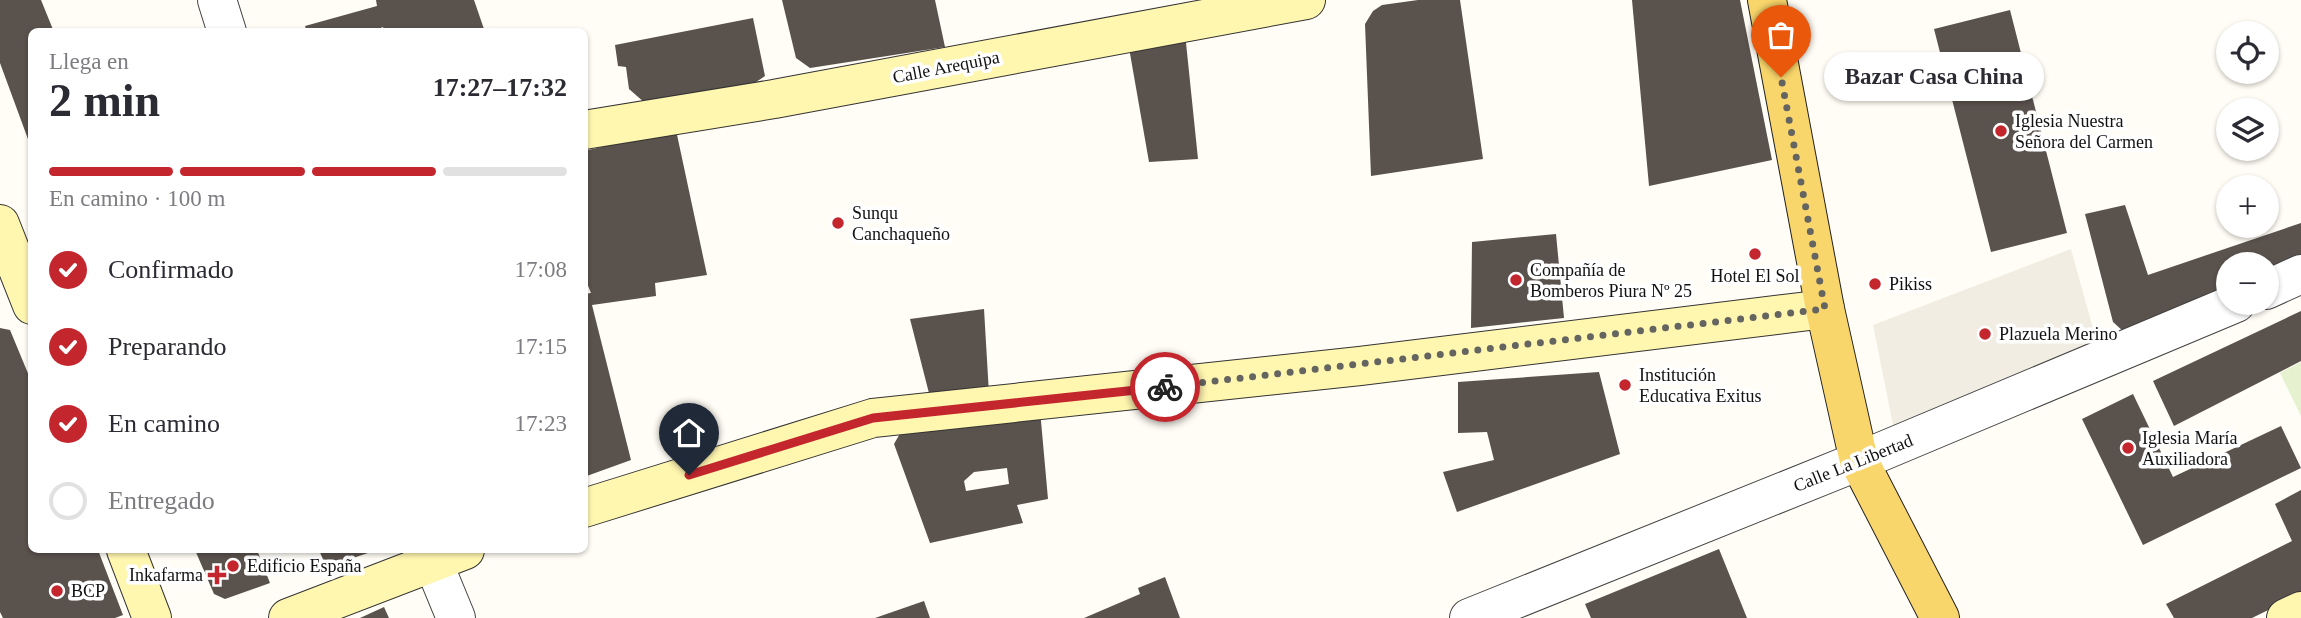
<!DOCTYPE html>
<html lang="es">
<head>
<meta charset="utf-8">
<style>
  :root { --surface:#fff; --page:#f7f7f7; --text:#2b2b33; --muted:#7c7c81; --line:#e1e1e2; --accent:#c4262e }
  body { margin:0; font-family:Georgia,serif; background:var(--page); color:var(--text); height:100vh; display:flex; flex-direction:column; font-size:26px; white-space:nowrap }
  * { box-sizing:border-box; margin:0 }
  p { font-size:23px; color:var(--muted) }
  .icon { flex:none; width:38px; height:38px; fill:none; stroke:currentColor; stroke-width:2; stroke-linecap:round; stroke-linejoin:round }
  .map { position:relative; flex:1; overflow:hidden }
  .sheet { position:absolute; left:28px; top:28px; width:560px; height:525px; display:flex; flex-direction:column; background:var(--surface); border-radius:10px; box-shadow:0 2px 5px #0004 }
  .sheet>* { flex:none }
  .controls { position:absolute; left:2216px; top:21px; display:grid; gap:14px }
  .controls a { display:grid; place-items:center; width:63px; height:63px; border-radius:50%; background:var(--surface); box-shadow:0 2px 5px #0004; font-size:35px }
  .pin { position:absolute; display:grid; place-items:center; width:60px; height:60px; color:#fff; margin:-72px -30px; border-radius:50% 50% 50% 0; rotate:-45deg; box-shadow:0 0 7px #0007 }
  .pin .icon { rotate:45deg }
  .courier { position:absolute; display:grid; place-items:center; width:70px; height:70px; margin:-35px; border:5px solid #c4262e; border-radius:50%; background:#fff; color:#222; box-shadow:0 2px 9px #0007 }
  .bubble { position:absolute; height:49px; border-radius:24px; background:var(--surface); box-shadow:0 2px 5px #0004; font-size:23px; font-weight:700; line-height:49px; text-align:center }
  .overview em { font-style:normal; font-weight:700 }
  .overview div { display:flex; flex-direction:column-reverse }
  .overview { display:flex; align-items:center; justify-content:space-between; height:119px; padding:0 21px }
  h1 { font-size:46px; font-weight:700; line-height:52px }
  .bar { display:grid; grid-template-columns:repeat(4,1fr); gap:10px 7px; align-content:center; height:84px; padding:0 21px }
  .bar i { height:9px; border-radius:5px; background:var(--line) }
  .bar .on { background:var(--accent) }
  .bar p { grid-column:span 4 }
  ol { padding:0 21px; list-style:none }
  li { display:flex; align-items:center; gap:21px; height:77px }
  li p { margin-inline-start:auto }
  li .icon { padding:7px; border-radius:50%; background:var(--accent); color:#fff; stroke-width:4 }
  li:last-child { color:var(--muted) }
  li i { width:38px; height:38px; border:4px solid var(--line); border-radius:50% }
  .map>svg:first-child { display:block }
  .pitch { fill:#e6f2cf }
  .plaza { fill:#f1ede2 }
  .building { fill:#5a524d; fill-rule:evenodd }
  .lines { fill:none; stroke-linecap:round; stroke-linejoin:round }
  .street-casing { stroke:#444; stroke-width:40 }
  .secondary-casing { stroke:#333; stroke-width:40 }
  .primary-casing { stroke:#222; stroke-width:40 }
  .street { stroke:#fff; stroke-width:38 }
  .secondary { stroke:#fff6b0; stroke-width:38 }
  .primary { stroke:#f9d66b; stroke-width:38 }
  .done { stroke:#646461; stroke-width:7; stroke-dasharray:0 12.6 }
  .route { stroke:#c4262e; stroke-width:9 }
  .poi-dot { fill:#c4262e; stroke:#fff; stroke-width:2.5 }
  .labels { text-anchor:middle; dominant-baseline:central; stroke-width:7; stroke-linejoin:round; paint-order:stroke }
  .street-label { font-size:18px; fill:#111; stroke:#fff }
  .poi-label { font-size:18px; fill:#111; stroke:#fff; text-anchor:start }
</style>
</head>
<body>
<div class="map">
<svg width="2301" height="618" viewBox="0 0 2301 618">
  <rect width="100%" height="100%" fill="#fffdf5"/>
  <path class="pitch" d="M2301 362V416L2280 373Z"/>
  <path class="plaza" d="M2071 249 2097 343 1894 430 1873 325Z"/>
  <path class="building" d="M0 0H41L54 32H32V150L0 63Z
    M376 0H474L485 32H385L383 27 371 32H307L305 26 377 6Z
    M782 0H935L945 47 810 68 796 58Z
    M1418 0H1460L1483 159 1371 176 1365 24 1373 11 1382 5Z
    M1632 0H1740L1772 160 1649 186Z
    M2010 10 2067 233 1991 252 1934 29Z
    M753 18 765 76 756 82 645 103 629 89 626 67 618 66 615 45Z
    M1185 33 1198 159 1149 162 1128 42Z
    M676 130 707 275 655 283 656 296 592 305 631 460 584 477V294L591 293 584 276V151Z
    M2125 205 2148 275 2301 223V261L2266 276V264H2228V293L2124 332 2113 322 2085 214Z
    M1556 234 1564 318 1471 328 1472 242Z
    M984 309 989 394 931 401 910 319Z
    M2301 311V361L2174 426 2153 381Z
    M0 328 10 330 32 383V550H98L123 615 115 618H3L0 612Z
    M1599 372 1620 454 1457 512 1443 472 1494 460 1487 432 1458 433V382Z
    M2133 394 2173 477 2281 426 2301 468 2143 545 2082 419Z
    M1040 410 1048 499 1017 505 1023 523 930 543 894 444 902 430ZM1007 468 1009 484 966 491 964 481 974 472Z
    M2301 490V594L2252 618H2174L2166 604 2292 541 2275 504Z
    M1719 549 1747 618H1591L1585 604Z
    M195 550H257L270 583 225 599 214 594Z
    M319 550H377L326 567Z
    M1165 577 1180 618H1084L1140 594 1138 588Z
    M924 601 930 618H875Z
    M384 607 389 618H360Z"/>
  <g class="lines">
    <g class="street-casing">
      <path id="street" d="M217 0 227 32
        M2266 290 2301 274
        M428 550 456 618
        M1469 618 1859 461 2236 303"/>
    </g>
    <g class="secondary-casing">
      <path id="secondary" d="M584 130 774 99 1306 0
        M0 224 32 305
        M584 508 873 418 1360 366 1825 309
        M126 550 152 618
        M288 618 465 550
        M2286 618 2301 611"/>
    </g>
    <g class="primary-casing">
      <path id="primary" d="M1767 0 1825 309 1859 461 1940 618"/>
    </g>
    <use href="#street" class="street"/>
    <use href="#secondary" class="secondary"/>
    <use href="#primary" class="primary"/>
  </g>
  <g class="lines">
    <path class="done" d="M1165 387 1825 309 1781 77"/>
    <path class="route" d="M689 475 873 418 1165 387"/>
  </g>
  <g class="poi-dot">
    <circle cx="2001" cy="131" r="7"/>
    <circle cx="838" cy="223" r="7"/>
    <circle cx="1755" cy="254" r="7"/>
    <circle cx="1516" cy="280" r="7"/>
    <circle cx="1875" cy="284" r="7"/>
    <circle cx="1985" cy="334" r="7"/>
    <circle cx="1625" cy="385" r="7"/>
    <circle cx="2128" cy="448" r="7"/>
    <circle cx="233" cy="566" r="7"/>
    <path d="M213.5 564.5h7v7h7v7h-7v7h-7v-7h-7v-7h7z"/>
    <circle cx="57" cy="591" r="7"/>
  </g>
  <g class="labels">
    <g class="street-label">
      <text transform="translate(946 67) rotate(-11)">Calle Arequipa</text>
      <text transform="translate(1853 463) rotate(-22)">Calle La Libertad</text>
    </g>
    <g class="poi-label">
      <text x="2015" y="121">Iglesia Nuestra<tspan x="2015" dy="21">Señora del Carmen</tspan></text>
      <text x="852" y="213">Sunqu<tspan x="852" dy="21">Canchaqueño</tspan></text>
      <text x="1530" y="270">Compañía de<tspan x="1530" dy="21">Bomberos Piura Nº 25</tspan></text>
      <text x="1755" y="276" text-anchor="middle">Hotel El Sol</text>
      <text x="1889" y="284">Pikiss</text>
      <text x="1999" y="334">Plazuela Merino</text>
      <text x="1639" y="375">Institución<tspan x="1639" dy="21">Educativa Exitus</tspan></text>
      <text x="2142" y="438">Iglesia María<tspan x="2142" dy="21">Auxiliadora</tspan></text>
      <text x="247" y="566">Edificio España</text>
      <text x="203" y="575" text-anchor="end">Inkafarma</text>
      <text x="71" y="591">BCP</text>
    </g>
  </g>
</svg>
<div class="controls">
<a><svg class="icon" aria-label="locate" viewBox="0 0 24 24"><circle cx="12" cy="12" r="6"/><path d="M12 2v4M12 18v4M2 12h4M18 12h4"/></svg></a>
<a><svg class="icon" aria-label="layers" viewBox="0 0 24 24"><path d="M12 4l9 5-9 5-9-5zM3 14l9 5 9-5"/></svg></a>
<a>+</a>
<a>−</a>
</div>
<div class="pin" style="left:1781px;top:77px;background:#ea580c"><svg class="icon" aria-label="bag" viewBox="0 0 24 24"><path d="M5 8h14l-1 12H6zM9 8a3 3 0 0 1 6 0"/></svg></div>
<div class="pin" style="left:689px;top:475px;background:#1f2937"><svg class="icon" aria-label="home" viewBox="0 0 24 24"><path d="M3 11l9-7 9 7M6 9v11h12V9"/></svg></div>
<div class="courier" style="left:1165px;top:387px"><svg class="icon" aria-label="bike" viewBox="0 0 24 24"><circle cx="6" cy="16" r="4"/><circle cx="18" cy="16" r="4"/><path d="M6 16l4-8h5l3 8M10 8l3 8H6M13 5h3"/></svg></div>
<div class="bubble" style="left:1824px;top:52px;width:220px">Bazar Casa China</div>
<section class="sheet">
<div class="overview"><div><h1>2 min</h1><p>Llega en</p></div><em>17:27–17:32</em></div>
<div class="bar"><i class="on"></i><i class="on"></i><i class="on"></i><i></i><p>En camino · 100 m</p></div>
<ol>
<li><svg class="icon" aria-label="check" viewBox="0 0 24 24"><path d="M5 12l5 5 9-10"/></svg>Confirmado<p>17:08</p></li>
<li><svg class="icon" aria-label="check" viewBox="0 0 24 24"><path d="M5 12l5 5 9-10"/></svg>Preparando<p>17:15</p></li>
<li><svg class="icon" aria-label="check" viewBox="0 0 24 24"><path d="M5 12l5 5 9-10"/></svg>En camino<p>17:23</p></li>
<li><i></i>Entregado</li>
</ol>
</section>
</div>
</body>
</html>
